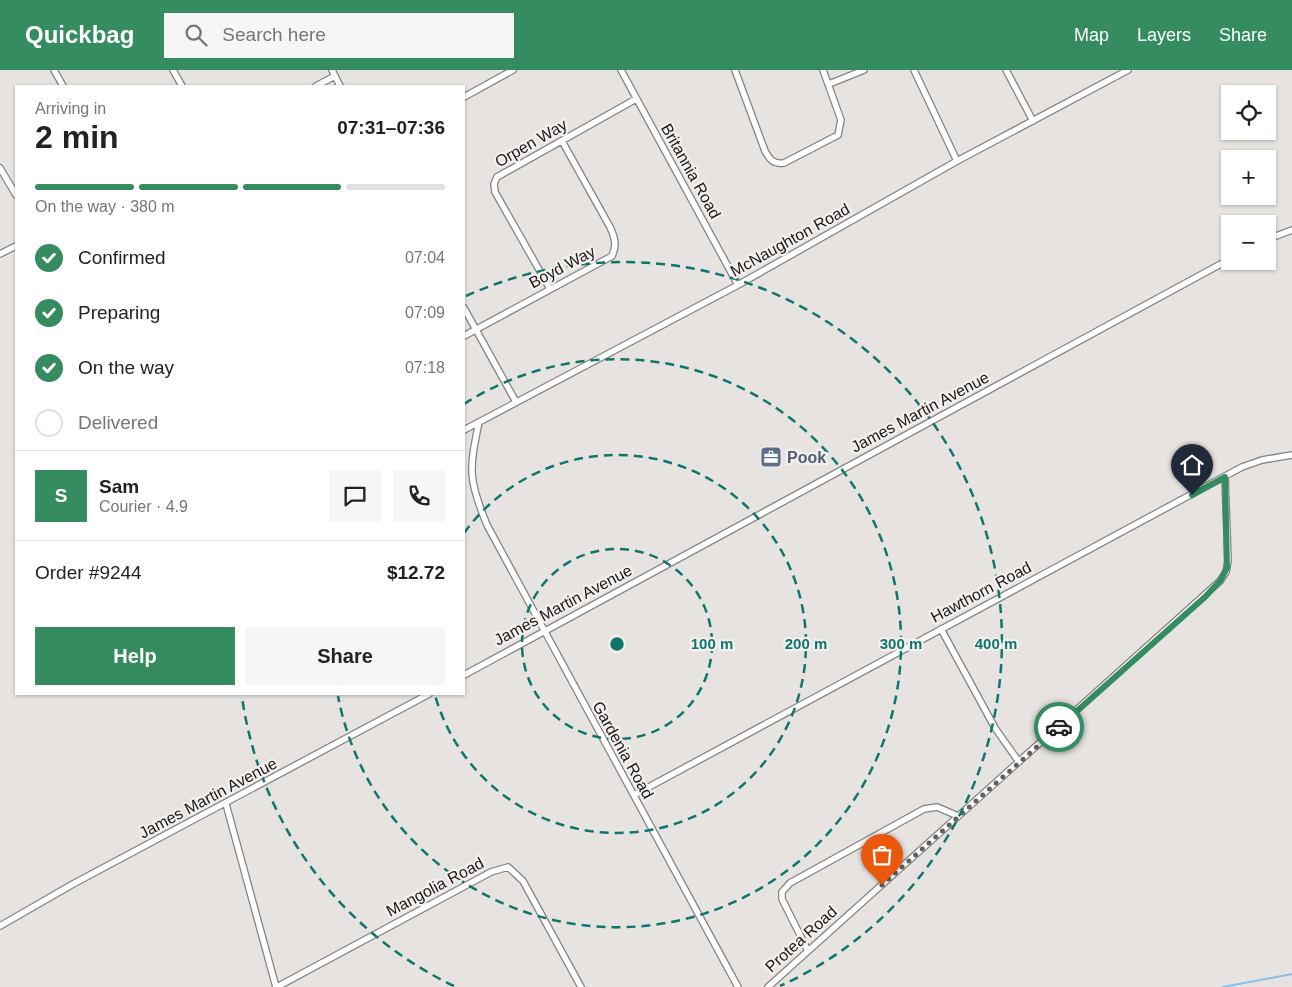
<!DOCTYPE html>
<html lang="en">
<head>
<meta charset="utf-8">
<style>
  :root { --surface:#fff; --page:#f6f6f6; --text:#222; --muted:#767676; --line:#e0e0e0; --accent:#348c60 }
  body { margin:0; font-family:Helvetica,sans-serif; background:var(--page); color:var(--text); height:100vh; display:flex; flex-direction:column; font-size:19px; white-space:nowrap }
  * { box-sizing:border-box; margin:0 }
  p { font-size:16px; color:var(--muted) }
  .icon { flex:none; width:28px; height:28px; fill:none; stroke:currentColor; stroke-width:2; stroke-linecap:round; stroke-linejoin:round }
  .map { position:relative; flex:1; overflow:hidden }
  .details { position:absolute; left:15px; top:15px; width:450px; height:610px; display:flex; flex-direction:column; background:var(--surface); border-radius:0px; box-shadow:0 1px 4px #0004 }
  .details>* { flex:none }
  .tools { position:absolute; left:1221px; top:15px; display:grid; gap:10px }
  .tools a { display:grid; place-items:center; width:55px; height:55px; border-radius:0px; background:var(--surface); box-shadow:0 1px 4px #0004; font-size:25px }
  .pin { position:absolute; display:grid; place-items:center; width:42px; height:42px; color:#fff; margin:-51px -21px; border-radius:50% 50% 50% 0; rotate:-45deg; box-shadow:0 0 5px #0007 }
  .pin .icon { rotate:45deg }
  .courier { position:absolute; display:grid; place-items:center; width:50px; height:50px; margin:-25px; border:4px solid #348c60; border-radius:50%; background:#fff; color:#222; box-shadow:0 1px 6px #0007 }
  .summary em { font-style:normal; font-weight:600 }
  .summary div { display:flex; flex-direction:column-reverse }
  .summary { display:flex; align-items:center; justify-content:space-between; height:85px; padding:0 20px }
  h1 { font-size:32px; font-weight:600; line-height:38px }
  .bar { display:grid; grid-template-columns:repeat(4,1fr); gap:8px 5px; align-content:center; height:60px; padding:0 20px }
  .bar i { height:6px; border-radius:4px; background:var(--line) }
  .bar .selected { background:var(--accent) }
  .bar p { grid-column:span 4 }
  .line { display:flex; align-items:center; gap:12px; padding:0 20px; border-top:1px solid var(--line) }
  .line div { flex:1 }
  .round { display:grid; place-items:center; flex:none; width:52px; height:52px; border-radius:0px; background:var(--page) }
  ol { padding:0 20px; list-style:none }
  li { display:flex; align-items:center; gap:15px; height:55px }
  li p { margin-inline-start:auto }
  li .icon { padding:5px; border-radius:50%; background:var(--accent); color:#fff; stroke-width:4 }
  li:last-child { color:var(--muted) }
  li i { width:28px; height:28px; border:2px solid var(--line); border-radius:50% }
  .action { display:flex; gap:10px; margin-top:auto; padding:10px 20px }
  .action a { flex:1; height:58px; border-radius:0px; background:var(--accent); color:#fff; font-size:20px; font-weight:600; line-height:58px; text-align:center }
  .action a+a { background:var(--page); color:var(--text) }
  header { display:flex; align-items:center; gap:30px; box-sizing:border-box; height:70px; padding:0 25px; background:var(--accent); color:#fff }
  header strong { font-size:24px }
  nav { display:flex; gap:28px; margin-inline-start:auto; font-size:18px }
  .search { width:350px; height:45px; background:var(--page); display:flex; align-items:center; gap:12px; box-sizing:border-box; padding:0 18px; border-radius:0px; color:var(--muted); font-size:19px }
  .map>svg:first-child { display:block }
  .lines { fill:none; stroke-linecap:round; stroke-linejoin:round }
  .stream { stroke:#8abfe8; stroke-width:2 }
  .minor-casing { stroke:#858280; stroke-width:8 }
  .minor { stroke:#fff; stroke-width:5.5 }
  .done { stroke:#62605f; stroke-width:5; stroke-dasharray:0 9 }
  .route { stroke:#348c60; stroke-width:6 }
  .ring { fill:none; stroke:#0f766e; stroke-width:2.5; stroke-dasharray:9 6 }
  .labels { text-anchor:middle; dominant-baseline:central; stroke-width:4.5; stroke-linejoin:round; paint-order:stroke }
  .street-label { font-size:16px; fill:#1a1919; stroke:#f4f0ee }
  .service-label { font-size:16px; font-weight:bold; fill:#4e5e75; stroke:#f4f0ee; text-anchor:start }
  .centre { fill:#0f766e; stroke:#f4f0ee; stroke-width:2.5 }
  .ring-label { font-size:15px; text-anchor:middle; font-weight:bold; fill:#0f766e; stroke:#f4f0ee; stroke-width:4.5; stroke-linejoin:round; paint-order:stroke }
</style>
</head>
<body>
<header>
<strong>Quickbag</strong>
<div class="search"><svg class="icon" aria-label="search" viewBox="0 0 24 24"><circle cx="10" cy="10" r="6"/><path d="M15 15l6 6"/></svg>Search here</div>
<nav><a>Map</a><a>Layers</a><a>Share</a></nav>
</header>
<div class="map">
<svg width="1292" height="917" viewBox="0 0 1292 917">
  <rect width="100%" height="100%" fill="#e7e3e1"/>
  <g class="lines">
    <path class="stream" d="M1223 917 1292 904"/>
    <g class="minor-casing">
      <path id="minor" d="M54 0 63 16
        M173 0 182 16
        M332 0 340 16
        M621 0 738 215
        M735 0 765 81C770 90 773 94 784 93L838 65 841 50 823 0
        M914 0 957 91
        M1006 0 1033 51
        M829 14 864 0
        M316 16 335 6
        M464 27 513 0
        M0 98 16 125
        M1268 169 1292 160
        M0 184 16 176
        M550 219 495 122 494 114 497 107 636 29
        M464 238 516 332
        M464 266 612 186C617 175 615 168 610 157L562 71
        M479 352C469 400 468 409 487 455L738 917
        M464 360 738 215 957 91 1128 0
        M941 559 995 658 1019 692
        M464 605 1230 189
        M634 725 1242 397 1262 390 1292 385
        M226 734 276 917
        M0 856 73 814 429 624
        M808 881 782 829V822L790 813 924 739 937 737 958 746
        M277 917 491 802 508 797 523 811 581 917
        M768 917 1220 511 1226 502 1228 491 1225 407"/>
    </g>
    <use href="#minor" class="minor"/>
  </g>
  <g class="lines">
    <path class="done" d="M882 815 1059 657"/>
    <path class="route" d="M1059 657 1205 527 1220 511 1227 498 1225 407 1192 425"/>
  </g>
  <g class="ring">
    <circle cx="617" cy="574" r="95"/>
    <path d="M464 463A189 189 0 1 1 435 625"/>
    <path d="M464 334A284 284 0 1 1 338 626"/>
    <path d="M454 916A379 379 0 0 1 242 627M466 226A379 379 0 0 1 780 916"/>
  </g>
  <defs>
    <g id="office-square" transform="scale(1.125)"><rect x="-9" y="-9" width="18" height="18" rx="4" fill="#5c6f8a" stroke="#f4f0ee"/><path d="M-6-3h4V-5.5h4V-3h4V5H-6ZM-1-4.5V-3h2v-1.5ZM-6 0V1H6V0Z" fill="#fff"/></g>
  </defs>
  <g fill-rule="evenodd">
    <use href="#office-square" x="771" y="387"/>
  </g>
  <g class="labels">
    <g class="street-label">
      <text transform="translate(531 73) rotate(-30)">Orpen Way</text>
      <text transform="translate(691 101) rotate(61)">Britannia Road</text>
      <text transform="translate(790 170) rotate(-29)">McNaughton Road</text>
      <text transform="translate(562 197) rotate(-28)">Boyd Way</text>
      <text transform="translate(920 342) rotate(-28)">James Martin Avenue</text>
      <text transform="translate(981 522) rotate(-28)">Hawthorn Road</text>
      <text transform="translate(563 535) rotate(-28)">James Martin Avenue</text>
      <text transform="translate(623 680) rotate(61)">Gardenia Road</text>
      <text transform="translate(208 728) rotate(-28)">James Martin Avenue</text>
      <text transform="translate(435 817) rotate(-28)">Mangolia Road</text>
      <text transform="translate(801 869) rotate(-42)">Protea Road</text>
    </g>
    <g class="service-label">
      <text x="787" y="387">Pook</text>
    </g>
  </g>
  <circle cx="617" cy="574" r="8" class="centre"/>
  <g class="ring-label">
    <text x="712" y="579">100 m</text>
    <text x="806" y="579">200 m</text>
    <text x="901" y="579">300 m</text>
    <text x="996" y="579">400 m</text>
  </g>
</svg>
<div class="tools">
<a><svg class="icon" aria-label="locate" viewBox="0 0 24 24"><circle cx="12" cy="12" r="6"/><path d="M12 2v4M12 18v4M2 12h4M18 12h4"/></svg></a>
<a>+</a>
<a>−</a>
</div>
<div class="pin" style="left:882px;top:815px;background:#ea580c"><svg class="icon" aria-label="bag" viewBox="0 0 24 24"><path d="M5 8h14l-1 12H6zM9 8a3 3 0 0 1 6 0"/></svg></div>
<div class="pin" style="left:1192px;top:425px;background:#1f2937"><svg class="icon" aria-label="home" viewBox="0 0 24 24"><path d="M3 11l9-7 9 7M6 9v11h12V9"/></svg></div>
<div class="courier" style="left:1059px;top:657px"><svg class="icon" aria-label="car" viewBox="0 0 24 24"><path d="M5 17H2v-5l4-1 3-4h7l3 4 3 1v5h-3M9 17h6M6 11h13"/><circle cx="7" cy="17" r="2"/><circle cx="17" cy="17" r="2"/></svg></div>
<section class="details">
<div class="summary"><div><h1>2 min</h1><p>Arriving in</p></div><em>07:31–07:36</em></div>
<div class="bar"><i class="selected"></i><i class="selected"></i><i class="selected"></i><i></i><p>On the way · 380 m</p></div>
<ol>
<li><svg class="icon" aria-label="check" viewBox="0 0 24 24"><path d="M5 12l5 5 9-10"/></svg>Confirmed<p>07:04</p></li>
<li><svg class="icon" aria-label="check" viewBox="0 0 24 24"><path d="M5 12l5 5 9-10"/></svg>Preparing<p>07:09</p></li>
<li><svg class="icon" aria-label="check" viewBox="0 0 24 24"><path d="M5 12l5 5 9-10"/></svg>On the way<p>07:18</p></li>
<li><i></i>Delivered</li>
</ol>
<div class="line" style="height:90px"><b class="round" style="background:var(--accent);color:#fff">S</b><div><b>Sam</b><p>Courier · 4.9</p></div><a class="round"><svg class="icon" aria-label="chat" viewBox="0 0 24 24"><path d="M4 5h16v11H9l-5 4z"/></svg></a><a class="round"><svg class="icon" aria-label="phone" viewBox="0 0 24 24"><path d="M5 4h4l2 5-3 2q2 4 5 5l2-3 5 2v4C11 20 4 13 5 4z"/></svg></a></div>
<div class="line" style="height:65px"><div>Order #9244</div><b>$12.72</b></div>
<div class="action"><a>Help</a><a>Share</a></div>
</section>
</div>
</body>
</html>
